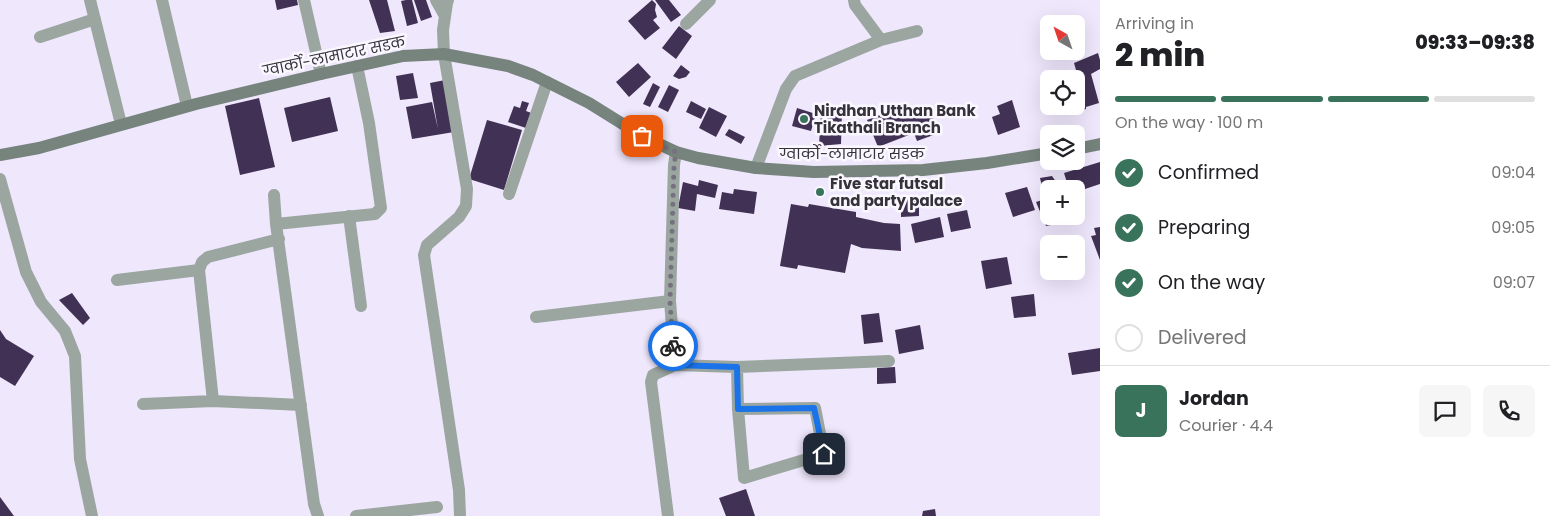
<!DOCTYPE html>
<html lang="en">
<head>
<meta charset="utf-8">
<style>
  :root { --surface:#fff; --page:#f6f6f6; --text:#202124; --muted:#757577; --line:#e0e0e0; --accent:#39735c }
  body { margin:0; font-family:Poppins,"Noto Sans Devanagari",sans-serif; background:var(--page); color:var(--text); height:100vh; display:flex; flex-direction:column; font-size:19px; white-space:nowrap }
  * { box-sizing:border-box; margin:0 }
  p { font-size:16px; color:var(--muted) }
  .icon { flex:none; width:28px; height:28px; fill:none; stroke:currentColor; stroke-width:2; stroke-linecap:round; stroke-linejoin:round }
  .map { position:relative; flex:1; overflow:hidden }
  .drawer { display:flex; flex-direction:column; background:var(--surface); width:450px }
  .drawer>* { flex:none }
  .needle { width:32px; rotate:320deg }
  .buttons { position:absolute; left:1040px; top:15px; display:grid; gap:10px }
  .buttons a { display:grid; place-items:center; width:45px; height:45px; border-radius:8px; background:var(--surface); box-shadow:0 5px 20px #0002; font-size:25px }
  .pin { position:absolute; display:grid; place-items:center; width:42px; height:42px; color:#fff; margin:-21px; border-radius:10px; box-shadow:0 2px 8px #0006 }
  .courier { position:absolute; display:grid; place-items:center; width:50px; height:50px; margin:-25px; border:4px solid #1a73e8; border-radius:50%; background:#fff; color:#222; box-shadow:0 1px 6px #0007 }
  .headline em { font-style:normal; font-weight:800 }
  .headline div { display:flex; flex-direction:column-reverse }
  .headline { display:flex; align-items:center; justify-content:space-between; height:85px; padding:0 15px }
  h1 { font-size:32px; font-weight:800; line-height:38px }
  .bar { display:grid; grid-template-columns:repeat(4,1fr); gap:8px 5px; align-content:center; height:60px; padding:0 15px }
  .bar i { height:6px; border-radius:4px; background:var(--line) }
  .bar .on { background:var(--accent) }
  .bar p { grid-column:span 4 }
  .line { display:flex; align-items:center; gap:12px; padding:0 15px; border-top:1px solid var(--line) }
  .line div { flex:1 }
  .round { display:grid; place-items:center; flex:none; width:52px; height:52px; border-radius:8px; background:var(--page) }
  ol { padding:0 15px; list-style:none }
  li { display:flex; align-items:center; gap:15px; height:55px }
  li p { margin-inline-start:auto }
  li .icon { padding:5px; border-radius:50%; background:var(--accent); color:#fff; stroke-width:4 }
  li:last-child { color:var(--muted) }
  li i { width:28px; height:28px; border:2px solid var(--line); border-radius:50% }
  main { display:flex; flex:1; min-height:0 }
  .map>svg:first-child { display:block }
  .building { fill:#413154 }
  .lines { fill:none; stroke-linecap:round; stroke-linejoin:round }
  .minor { stroke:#9ca6a1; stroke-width:12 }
  .secondary { stroke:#76847d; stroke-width:12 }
  .done { stroke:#76717e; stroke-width:5; stroke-dasharray:0 9 }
  .route { stroke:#1a73e8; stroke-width:6 }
  .poi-dot { fill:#39735c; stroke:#faf7ff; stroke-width:2 }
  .labels { text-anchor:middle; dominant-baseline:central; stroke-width:5; stroke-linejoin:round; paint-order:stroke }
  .street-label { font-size:15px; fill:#35323a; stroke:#faf7ff }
  .poi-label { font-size:15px; font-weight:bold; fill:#35323a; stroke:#faf7ff; text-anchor:start }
</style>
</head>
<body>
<main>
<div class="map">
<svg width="1100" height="516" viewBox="0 0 1100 516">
  <rect width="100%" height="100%" fill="#efe7fc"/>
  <path class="building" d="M275 0H297L298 5 277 10Z
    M369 0H387L395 31 380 33Z
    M406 0H412L418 23 407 26 401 1Z
    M414 0H426L432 17 421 21Z
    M652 0 656 4 655 10 657 17 653 20 660 28 645 40 628 21Z
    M655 0H669L681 15 671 22Z
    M679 26 692 36 676 59 662 48Z
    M1098 53 1100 60V69L1091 74 1099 103 1086 107V109L1073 113 1072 109 1055 113 1053 106H1076V79H1054L1076 70 1074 63Z
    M638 63 651 77 629 97 616 82Z
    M681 65 690 72 686 77 679 79 673 76Z
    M413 73 418 98 400 100 396 76Z
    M445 80 454 132 412 139 406 107 432 102 438 129 430 83Z
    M653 83 660 87 650 107 643 104Z
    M669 85 679 90 668 112 658 107Z
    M330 97 338 131 292 142 284 108Z
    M259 98 275 167 240 175 225 106Z
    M1012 100 1020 127 998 135 992 117 1000 114 997 106Z
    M522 101 529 103 526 111 534 114 529 129 508 122 514 106 520 108Z
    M691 101 706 109 701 119 686 112Z
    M903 106 907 116 929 108 939 133 917 141 914 133 878 147 867 120Z
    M709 107 727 116 716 137 699 128Z
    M797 108 816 114 811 131 792 126Z
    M821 110H842L841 144 819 146Z
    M487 120 522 130 504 190 469 179Z
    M729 129 745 137 741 144 725 135Z
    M1100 163V184L1076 192V189H1069L1064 173 1100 162Z
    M1052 176 1061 189H1049V216H1073V220L1046 226 1036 202 1045 199 1040 178Z
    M699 180 718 185 715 198 697 194 695 211 678 208 683 182 698 186Z
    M1027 187 1035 210 1013 217 1005 193Z
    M734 189 757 192 754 214 719 209 722 192 733 194Z
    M919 197V216L901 217V198Z
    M791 204 808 207 809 204 856 212V217L884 223 900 224 901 251 862 248 851 244 845 273 798 265 797 269 780 266Z
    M967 210 971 228 951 232 947 214Z
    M940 217 944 237 915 243 911 224Z
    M1100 227V260L1091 236 1096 235 1094 228Z
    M1007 257 1012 284 986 289 981 261Z
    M72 293 90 318 83 325 59 300Z
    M1034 294 1036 316 1014 318 1011 297Z
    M879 313 883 342 864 344 861 315Z
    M920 325 924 349 899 354 895 330Z
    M0 330 6 339 34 356 15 386 0 377Z
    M1100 348V371L1072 375 1068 353Z
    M895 367 896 383 877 384V368Z
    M746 489 755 516H726L719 498Z
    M0 497 14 516H0Z
    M935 509 936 516H922L923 511Z"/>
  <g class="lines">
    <path class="minor" d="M90 0 121 124
      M162 0 187 106
      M304 0 321 74
      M436 0 445 16
      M448 0 447 3 443 30 444 54 467 189 466 206 459 217 427 245 424 255 459 490 460 516
      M854 0 855 5 881 40
      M686 24 710 0
      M40 37 95 19
      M676 152 674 165 670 301 675 365 737 367 738 409 744 478 824 454 815 408 738 409
      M756 168 786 89 795 76 881 40 917 31
      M0 179 26 272 41 302 65 331 75 356 80 459 92 516
      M509 194 547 82
      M274 195 276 224
      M349 216 361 306
      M117 280 199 270
      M536 317 670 301
      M737 367 889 361
      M213 401 199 270 202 262 208 257 279 239
      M143 404 213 401 301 405
      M318 516 314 504 276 224 375 214 381 208 369 123 357 66
      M356 516 437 507
      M668 516 651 382 653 375 675 365"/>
    <path class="secondary" d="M1076 149 1100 144
      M0 155 39 148 196 104 321 74 403 56 444 54 508 66 533 75 589 103 642 136 676 152 698 158 756 168 814 172 923 170 987 163 1049 153"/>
  </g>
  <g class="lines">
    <path class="done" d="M642 136 676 152 674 165 670 301 673 346"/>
    <path class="route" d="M673 346 675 365 737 367 738 409 814 408 824 454"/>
  </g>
  <g class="poi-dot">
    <circle cx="804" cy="119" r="5"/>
    <circle cx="820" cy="192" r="5"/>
  </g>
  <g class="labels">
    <g class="street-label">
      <text transform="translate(334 56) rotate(-12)">ग्वार्को-लामाटार सडक</text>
      <text x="852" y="153">ग्वार्को-लामाटार सडक</text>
    </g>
    <g class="poi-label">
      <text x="814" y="110">Nirdhan Utthan Bank<tspan x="814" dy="17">Tikathali Branch</tspan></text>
      <text x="830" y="183">Five star futsal<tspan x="830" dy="17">and party palace</tspan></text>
    </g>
  </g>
</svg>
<div class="buttons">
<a><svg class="needle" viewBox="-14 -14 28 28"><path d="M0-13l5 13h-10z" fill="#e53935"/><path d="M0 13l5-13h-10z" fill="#757577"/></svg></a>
<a><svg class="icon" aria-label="locate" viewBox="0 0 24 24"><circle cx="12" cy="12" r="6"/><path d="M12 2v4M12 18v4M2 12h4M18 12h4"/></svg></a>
<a><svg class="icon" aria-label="layers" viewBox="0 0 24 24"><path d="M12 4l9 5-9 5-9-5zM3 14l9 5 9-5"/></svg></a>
<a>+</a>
<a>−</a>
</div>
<div class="pin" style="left:642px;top:136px;background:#ea580c"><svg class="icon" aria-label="bag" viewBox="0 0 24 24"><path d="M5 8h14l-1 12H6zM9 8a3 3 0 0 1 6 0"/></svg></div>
<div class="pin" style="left:824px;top:454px;background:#1f2937"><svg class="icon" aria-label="home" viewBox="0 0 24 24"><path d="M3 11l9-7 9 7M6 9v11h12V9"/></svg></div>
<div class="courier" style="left:673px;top:346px"><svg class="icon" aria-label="bike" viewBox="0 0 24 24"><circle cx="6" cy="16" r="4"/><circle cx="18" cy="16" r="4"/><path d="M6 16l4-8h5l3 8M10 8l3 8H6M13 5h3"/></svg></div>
</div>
<section class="drawer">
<div class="headline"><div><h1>2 min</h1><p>Arriving in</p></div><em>09:33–09:38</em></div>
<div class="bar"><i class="on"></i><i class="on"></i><i class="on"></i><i></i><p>On the way · 100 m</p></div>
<ol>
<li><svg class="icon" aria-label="check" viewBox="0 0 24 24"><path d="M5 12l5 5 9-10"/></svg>Confirmed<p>09:04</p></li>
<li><svg class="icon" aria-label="check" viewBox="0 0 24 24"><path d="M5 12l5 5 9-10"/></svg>Preparing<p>09:05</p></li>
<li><svg class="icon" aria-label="check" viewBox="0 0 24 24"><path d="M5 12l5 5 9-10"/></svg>On the way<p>09:07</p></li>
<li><i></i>Delivered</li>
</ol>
<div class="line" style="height:90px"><b class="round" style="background:var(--accent);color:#fff">J</b><div><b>Jordan</b><p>Courier · 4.4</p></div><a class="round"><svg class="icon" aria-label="chat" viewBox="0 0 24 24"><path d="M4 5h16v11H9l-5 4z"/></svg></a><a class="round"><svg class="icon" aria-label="phone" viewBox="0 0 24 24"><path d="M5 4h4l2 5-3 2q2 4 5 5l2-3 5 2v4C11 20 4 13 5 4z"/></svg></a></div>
</section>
</main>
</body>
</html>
